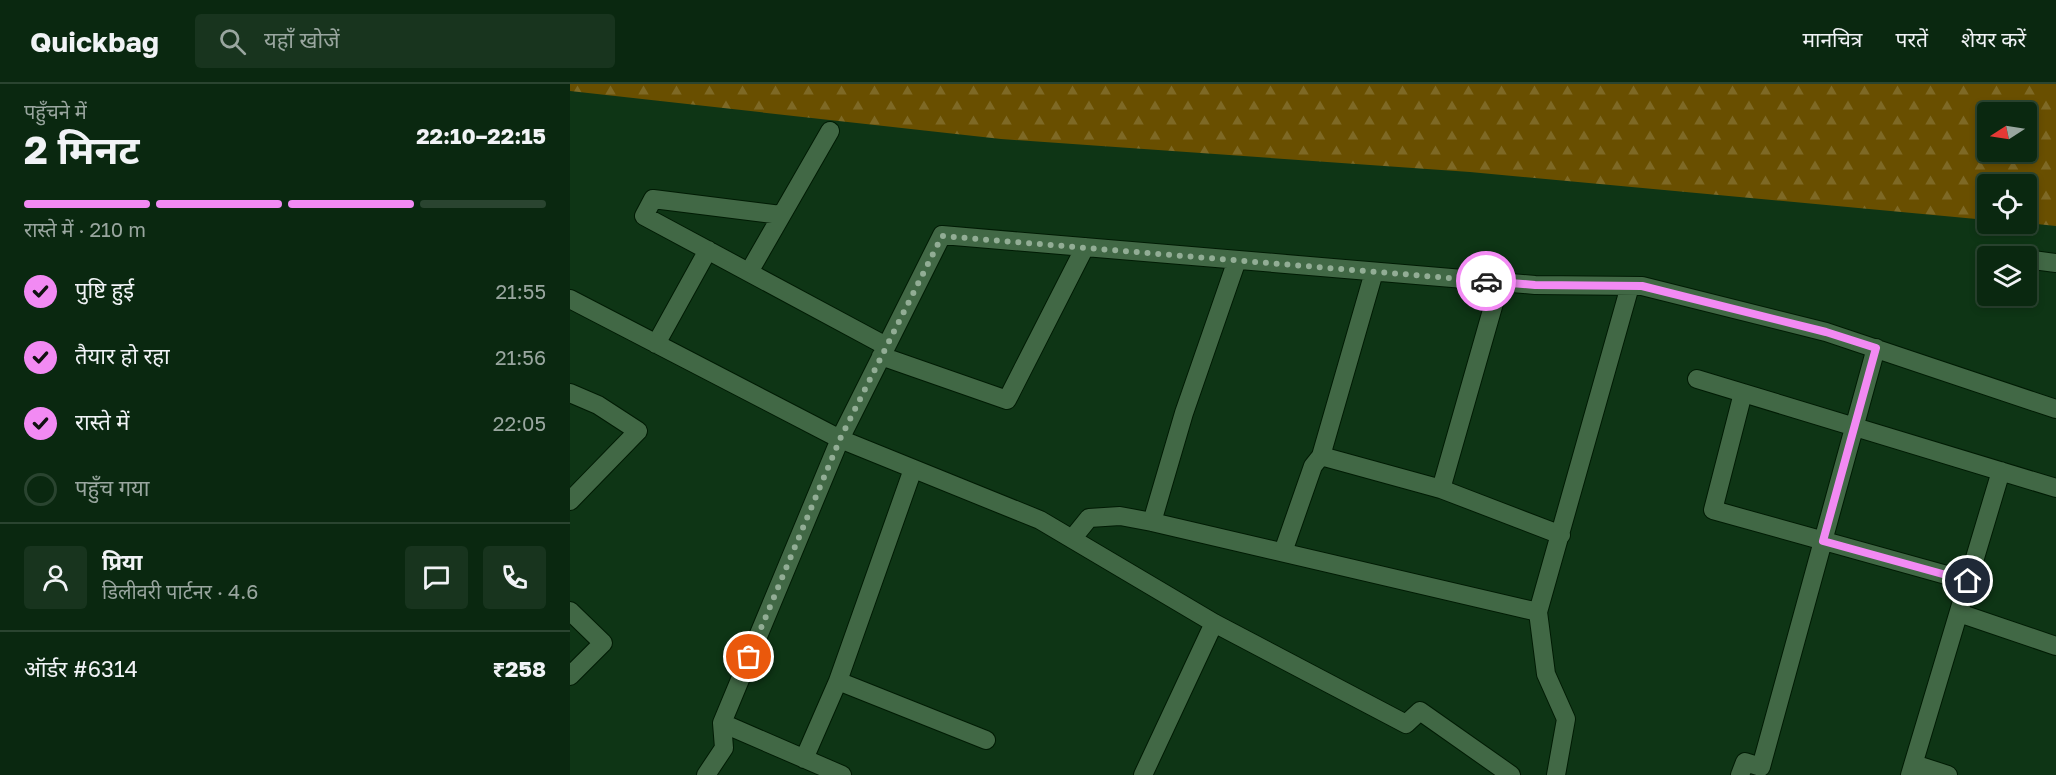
<!DOCTYPE html>
<html lang="hi">
<head>
<meta charset="utf-8">
<style>
  :root { --surface:#0a2810; --page:#18341e; --text:#f1f3f6; --muted:#99a69f; --line:#2a4430; --accent:#f28af3 }
  body { margin:0; font-family:"Golos Text","Noto Sans Devanagari",sans-serif; background:var(--page); color:var(--text); height:100vh; display:flex; flex-direction:column; font-size:22px; white-space:nowrap }
  * { box-sizing:border-box; margin:0 }
  p { font-size:20px; color:var(--muted) }
  .icon { flex:none; width:33px; height:33px; fill:none; stroke:currentColor; stroke-width:2; stroke-linecap:round; stroke-linejoin:round }
  .map { position:relative; flex:1; overflow:hidden }
  .details { display:flex; flex-direction:column; background:var(--surface); width:570px }
  .details>* { flex:none }
  .needle { width:39px; rotate:258deg }
  .fabs { position:absolute; left:1407px; top:18px; display:grid; gap:12px }
  .fabs a { display:grid; place-items:center; width:60px; height:60px; border-radius:6px; background:var(--surface); box-shadow:0 3px 9px #0003,0 0 0 2px var(--line); font-size:30px }
  .pin { position:absolute; display:grid; place-items:center; width:51px; height:51px; color:#fff; margin:-26px; border:3px solid #fff; border-radius:50%; box-shadow:0 2px 6px #0007 }
  .courier { position:absolute; display:grid; place-items:center; width:60px; height:60px; margin:-30px; border:4px solid #f28af3; border-radius:50%; background:#fff; color:#222; box-shadow:0 2px 8px #0007 }
  .summary em { font-style:normal; font-weight:700 }
  .summary div { display:flex; flex-direction:column-reverse }
  .summary { display:flex; align-items:center; justify-content:space-between; height:102px; padding:0 24px }
  h1 { font-size:39px; font-weight:700; line-height:45px }
  .bar { display:grid; grid-template-columns:repeat(4,1fr); gap:9px 6px; align-content:center; height:72px; padding:0 24px }
  .bar i { height:8px; border-radius:4px; background:var(--line) }
  .bar .active { background:var(--accent) }
  .bar p { grid-column:span 4 }
  .line { display:flex; align-items:center; gap:15px; padding:0 24px; border-top:2px solid var(--line) }
  .line div { flex:1 }
  .round { display:grid; place-items:center; flex:none; width:63px; height:63px; border-radius:6px; background:var(--page) }
  ol { padding:0 24px; list-style:none }
  li { display:flex; align-items:center; gap:18px; height:66px }
  li p { margin-inline-start:auto }
  li .icon { padding:6px; border-radius:50%; background:var(--accent); color:#111; stroke-width:4 }
  li:last-child { color:var(--muted) }
  li i { width:33px; height:33px; border:3px solid var(--line); border-radius:50% }
  header { display:flex; align-items:center; gap:36px; box-sizing:border-box; height:84px; padding:0 30px; background:var(--surface); border-bottom:2px solid var(--line) }
  header strong { font-size:28px }
  nav { display:flex; gap:33px; margin-inline-start:auto; font-size:21px }
  .search { width:420px; height:54px; background:var(--page); display:flex; align-items:center; gap:15px; box-sizing:border-box; padding:0 21px; border-radius:6px; color:var(--muted); font-size:22px }
  main { display:flex; flex:1; min-height:0 }
  .map>svg:first-child { display:block }
  .forest { fill:url(#forest-firs); fill-rule:evenodd }
  .lines { fill:none; stroke-linecap:round; stroke-linejoin:round }
  .minor-casing { stroke:#001b04; stroke-width:20 }
  .minor { stroke:#416845; stroke-width:18 }
  .done { stroke:#92ad95; stroke-width:6; stroke-dasharray:0 10.8 }
  .route { stroke:#f28af3; stroke-width:8 }
</style>
</head>
<body>
<header>
<strong>Quickbag</strong>
<div class="search"><svg class="icon" aria-label="search" viewBox="0 0 24 24"><circle cx="10" cy="10" r="6"/><path d="M15 15l6 6"/></svg>यहाँ खोजें</div>
<nav><a>मानचित्र</a><a>परतें</a><a>शेयर करें</a></nav>
</header>
<main>
<section class="details">
<div class="summary"><div><h1>2 मिनट</h1><p>पहुँचने में</p></div><em>22:10–22:15</em></div>
<div class="bar"><i class="active"></i><i class="active"></i><i class="active"></i><i></i><p>रास्ते में · 210 m</p></div>
<ol>
<li><svg class="icon" aria-label="check" viewBox="0 0 24 24"><path d="M5 12l5 5 9-10"/></svg>पुष्टि हुई<p>21:55</p></li>
<li><svg class="icon" aria-label="check" viewBox="0 0 24 24"><path d="M5 12l5 5 9-10"/></svg>तैयार हो रहा<p>21:56</p></li>
<li><svg class="icon" aria-label="check" viewBox="0 0 24 24"><path d="M5 12l5 5 9-10"/></svg>रास्ते में<p>22:05</p></li>
<li><i></i>पहुँच गया</li>
</ol>
<div class="line" style="height:108px"><a class="round"><svg class="icon" aria-label="person" viewBox="0 0 24 24"><circle cx="12" cy="8" r="4"/><path d="M4 21q1-7 8-7t8 7"/></svg></a><div><b>प्रिया</b><p>डिलीवरी पार्टनर · 4.6</p></div><a class="round"><svg class="icon" aria-label="chat" viewBox="0 0 24 24"><path d="M4 5h16v11H9l-5 4z"/></svg></a><a class="round"><svg class="icon" aria-label="phone" viewBox="0 0 24 24"><path d="M5 4h4l2 5-3 2q2 4 5 5l2-3 5 2v4C11 20 4 13 5 4z"/></svg></a></div>
<div class="line" style="height:78px"><div>ऑर्डर #6314</div><b>₹258</b></div>
</section>
<div class="map">
<svg width="1486" height="691" viewBox="0 0 1486 691">
  <defs>
    <pattern id="forest-firs" width="22" height="20" patternUnits="userSpaceOnUse" patternTransform="scale(1.5)"><rect width="22" height="20" fill="#694f00"/><path d="M5 1l3.5 6h-7zM16 11l3.5 6h-7z" fill="#7e6925"/></pattern>
  </defs>
  <rect width="100%" height="100%" fill="#0e3515"/>
  <path class="forest" d="M0 0H1486V142L1457 139 1456 100H1418L1417 136 900 88 431 55 0 7ZM1418 28H1456V68H1418Z"/>
  <g class="lines">
    <g class="minor-casing">
      <path id="minor" d="M211 131 83 115 74 132 316 262
        M1456 175 1486 179
        M179 188 260 47
        M0 215 270 355 470 436 644 539 836 640 850 627 941 691
        M86 260 138 166
        M311 272 437 316 515 163
        M1127 295 1486 404
        M0 309 28 321 68 347 0 417
        M1173 309 1143 426 1398 497
        M751 372 804 188
        M343 385 268 597 416 656
        M871 405 930 198
        M582 438 614 329 667 176
        M502 455 519 434 550 432 582 438 968 528
        M713 468 743 382 751 372 871 405 991 451
        M0 527 33 559 0 592
        M1389 529 1486 562
        M152 639 272 691
        M234 675 268 597
        M1344 680 1378 691
        M136 691 154 664 152 639 270 355 372 151 965 201 1072 202 1256 248 1486 325
        M573 691 644 539
        M986 691 996 635 976 590 968 528 1060 202
        M1170 691 1175 678 1191 683 1306 264
        M1340 691 1431 387"/>
    </g>
    <use href="#minor" class="minor"/>
  </g>
  <g class="lines">
    <path class="done" d="M179 573 270 355 372 152 916 197"/>
    <path class="route" d="M916 197 965 201 1072 202 1256 248 1306 264 1253 457 1398 497"/>
  </g>
</svg>
<div class="fabs">
<a><svg class="needle" viewBox="-14 -14 28 28"><path d="M0-13l5 13h-10z" fill="#e53935"/><path d="M0 13l5-13h-10z" fill="#99a69f"/></svg></a>
<a><svg class="icon" aria-label="locate" viewBox="0 0 24 24"><circle cx="12" cy="12" r="6"/><path d="M12 2v4M12 18v4M2 12h4M18 12h4"/></svg></a>
<a><svg class="icon" aria-label="layers" viewBox="0 0 24 24"><path d="M12 4l9 5-9 5-9-5zM3 14l9 5 9-5"/></svg></a>
</div>
<div class="pin" style="left:179px;top:573px;background:#ea580c"><svg class="icon" aria-label="bag" viewBox="0 0 24 24"><path d="M5 8h14l-1 12H6zM9 8a3 3 0 0 1 6 0"/></svg></div>
<div class="pin" style="left:1398px;top:497px;background:#1f2937"><svg class="icon" aria-label="home" viewBox="0 0 24 24"><path d="M3 11l9-7 9 7M6 9v11h12V9"/></svg></div>
<div class="courier" style="left:916px;top:197px"><svg class="icon" aria-label="car" viewBox="0 0 24 24"><path d="M5 17H2v-5l4-1 3-4h7l3 4 3 1v5h-3M9 17h6M6 11h13"/><circle cx="7" cy="17" r="2"/><circle cx="17" cy="17" r="2"/></svg></div>
</div>
</main>
</body>
</html>
